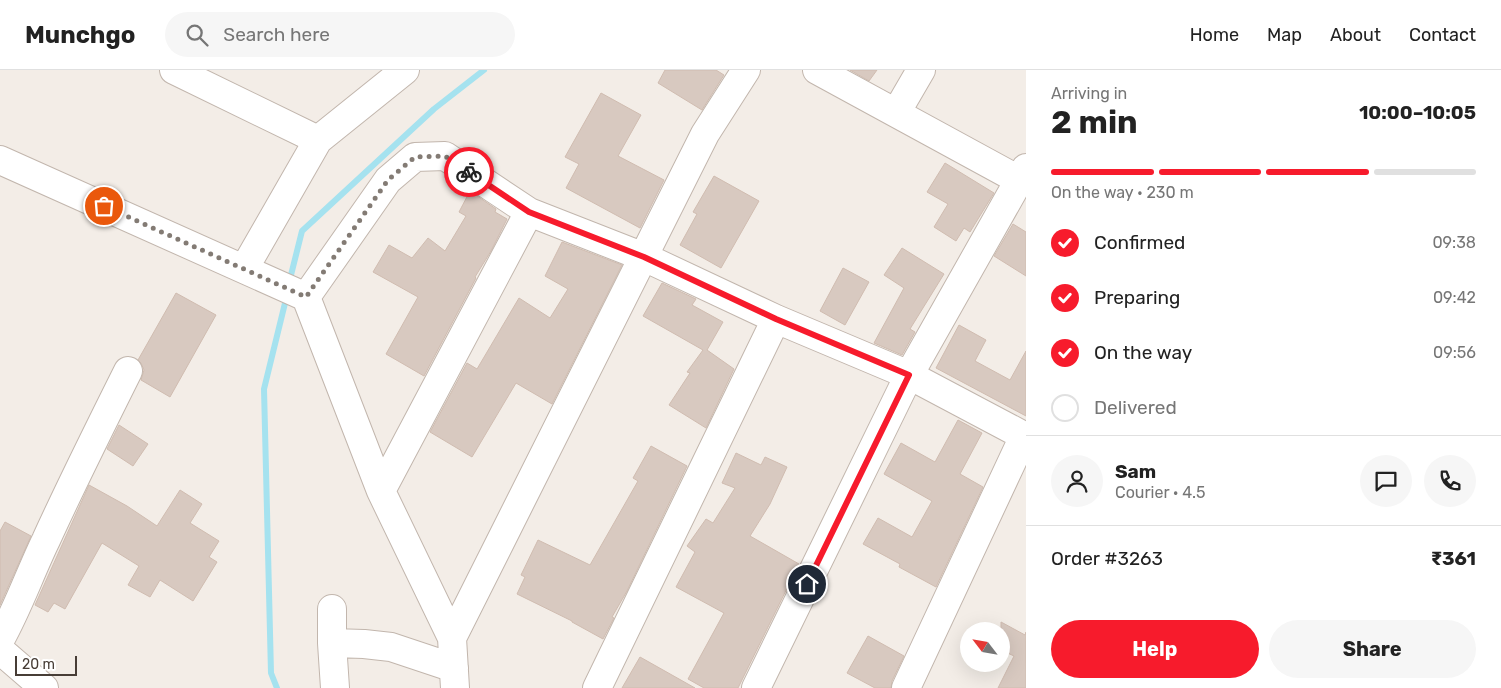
<!DOCTYPE html>
<html lang="en">
<head>
<meta charset="utf-8">
<style>
  :root { --surface:#fff; --page:#f6f6f6; --text:#222; --muted:#767676; --line:#e0e0e0; --accent:#f71b2c }
  body { margin:0; font-family:Rubik,sans-serif; background:var(--page); color:var(--text); height:100vh; display:flex; flex-direction:column; font-size:19px; white-space:nowrap }
  * { box-sizing:border-box; margin:0 }
  p { font-size:16px; color:var(--muted) }
  .icon { flex:none; width:28px; height:28px; fill:none; stroke:currentColor; stroke-width:2; stroke-linecap:round; stroke-linejoin:round }
  .map { position:relative; flex:1; overflow:hidden }
  .drawer { display:flex; flex-direction:column; background:var(--surface); width:475px }
  .drawer>* { flex:none }
  .needle { width:32px; rotate:301deg }
  .tools { position:absolute; left:960px; top:552px; display:grid; gap:10px }
  .tools a { display:grid; place-items:center; width:50px; height:50px; border-radius:50%; background:var(--surface); box-shadow:0 5px 20px #0002; font-size:25px }
  .scale { position:absolute; left:15px; bottom:12px; width:62px; box-sizing:border-box; padding-left:5px; border:2px solid #473d36; border-top:0; font-size:14px; line-height:18px; white-space:nowrap; color:#473d36; -webkit-text-stroke:4px #fff; paint-order:stroke }
  .pin { position:absolute; display:grid; place-items:center; width:42px; height:42px; color:#fff; margin:-21px; border:2px solid #fff; border-radius:50%; box-shadow:0 1px 5px #0007 }
  .courier { position:absolute; display:grid; place-items:center; width:50px; height:50px; margin:-25px; border:4px solid #f71b2c; border-radius:50%; background:#fff; color:#222; box-shadow:0 1px 6px #0007 }
  .overview em { font-style:normal; font-weight:700 }
  .overview div { display:flex; flex-direction:column-reverse }
  .overview { display:flex; align-items:center; justify-content:space-between; height:85px; padding:0 25px }
  h1 { font-size:32px; font-weight:700; line-height:38px }
  .bar { display:grid; grid-template-columns:repeat(4,1fr); gap:8px 5px; align-content:center; height:60px; padding:0 25px }
  .bar i { height:6px; border-radius:4px; background:var(--line) }
  .bar .selected { background:var(--accent) }
  .bar p { grid-column:span 4 }
  .line { display:flex; align-items:center; gap:12px; padding:0 25px; border-top:1px solid var(--line) }
  .line div { flex:1 }
  .round { display:grid; place-items:center; flex:none; width:52px; height:52px; border-radius:26px; background:var(--page) }
  ol { padding:0 25px; list-style:none }
  li { display:flex; align-items:center; gap:15px; height:55px }
  li p { margin-inline-start:auto }
  li .icon { padding:5px; border-radius:50%; background:var(--accent); color:#fff; stroke-width:4 }
  li:last-child { color:var(--muted) }
  li i { width:28px; height:28px; border:2px solid var(--line); border-radius:50% }
  .cta { display:flex; gap:10px; margin-top:auto; padding:10px 25px }
  .cta a { flex:1; height:58px; border-radius:30px; background:var(--accent); color:#fff; font-size:20px; font-weight:700; line-height:58px; text-align:center }
  .cta a+a { background:var(--page); color:var(--text) }
  header { display:flex; align-items:center; gap:30px; box-sizing:border-box; height:70px; padding:0 25px; background:var(--surface); border-bottom:1px solid var(--line) }
  header strong { font-size:24px }
  nav { display:flex; gap:28px; margin-inline-start:auto; font-size:18px }
  .search { width:350px; height:45px; background:var(--page); display:flex; align-items:center; gap:12px; box-sizing:border-box; padding:0 18px; border-radius:28px; color:var(--muted); font-size:19px }
  main { display:flex; flex:1; min-height:0 }
  .map>svg:first-child { display:block }
  .lines { fill:none; stroke-linecap:round; stroke-linejoin:round }
  .stream { stroke:#a5e2ef; stroke-width:6 }
  .building { fill:#d8c9c0; stroke:#d0bcb0 }
  .minor-casing { stroke:#c2b6ad; stroke-width:30 }
  .minor { stroke:#fff; stroke-width:28 }
  .done { stroke:#837b74; stroke-width:5; stroke-dasharray:0 9 }
  .route { stroke:#f71b2c; stroke-width:6 }
</style>
</head>
<body>
<header>
<strong>Munchgo</strong>
<div class="search"><svg class="icon" aria-label="search" viewBox="0 0 24 24"><circle cx="10" cy="10" r="6"/><path d="M15 15l6 6"/></svg>Search here</div>
<nav><a>Home</a><a>Map</a><a>About</a><a>Contact</a></nav>
</header>
<main>
<div class="map">
<svg width="1026" height="618" viewBox="0 0 1026 618">
  <rect width="100%" height="100%" fill="#f3ede7"/>
  <g class="lines">
    <path class="stream" d="M289 213 302 161 434 39 484 0
      M277 618 271 603 264 319 287 225"/>
  </g>
  <path class="building" d="M665 0H716L724 5 702 40 658 13Z
    M850 0H877L869 11Z
    M601 23 641 45 618 86 664 110 640 158 566 118 579 94 565 87Z
    M945 93 994 123 970 162 964 158 956 171 934 157 948 134 927 122Z
    M714 106 759 131 721 198 680 175 697 144 693 142Z
    M470 121 496 139 495 142 507 149 491 181 475 207 476 208 424 306 386 284 418 227 373 202 389 175 412 188 428 168 445 181 466 146 459 142Z
    M1013 154 1026 162V206L994 186Z
    M562 172 622 195 552 334 516 313 472 387 430 362 467 293 477 299 519 228 550 248 568 219 545 206Z
    M902 178 944 204 910 259 915 262 902 285 874 273 904 218 884 205Z
    M843 198 869 212 845 255 820 241Z
    M662 213 696 229 692 235 723 252 707 280 734 299 706 358 669 335 690 303 687 302 703 280 643 246Z
    M176 223 216 245 170 327 141 310 144 300 141 293 138 290Z
    M959 255 986 270 975 291 1010 310 1026 281V346L936 298Z
    M958 350 982 363 960 404 983 417 936 517 899 497 900 494 863 474 878 448 912 467 932 431 884 404 901 373 935 392Z
    M119 355 148 374 133 396 107 379Z
    M651 376 687 396 627 521 612 547 614 548 603 569 572 552V551L517 524 525 507 521 505 538 470 590 495 638 411 633 408Z
    M736 383 761 395 765 387 787 397 770 434 750 466 799 494 738 618H704L688 609 724 543 676 517 695 482 687 476 706 449 713 453 735 418 722 413Z
    M89 415 127 436 157 456 180 420 202 434 190 453 219 471 209 487 217 492 193 531 160 510 150 527 128 515 139 496 102 473 65 539 54 533 48 542 35 535Z
    M5 452 31 466 0 535V461Z
    M1001 552 1025 565 1026 562V618H998L1014 586 1001 580Z
    M868 566 904 586 892 611 891 618H875L847 603Z
    M640 587 695 618H622Z"/>
  <g class="lines">
    <g class="minor-casing">
      <path id="minor" d="M174 0 318 70
        M817 0 1019 110
        M896 43 921 0
        M0 90 306 227 381 421
        M244 199 318 70 405 0
        M306 227 388 110 415 87 445 86 529 142
        M332 539V573L335 618
        M452 568 381 421 529 142 644 187 776 249 909 305 1026 367
        M0 570C18 538 30 503 46 470 72 413 100 357 128 301
        M332 573 364 574 391 577 454 598
        M0 580 44 618
        M455 618 452 568 705 64 746 0
        M597 618 776 249
        M756 618 909 305 1026 98
        M906 618 1024 366"/>
    </g>
    <use href="#minor" class="minor"/>
  </g>
  <g class="lines">
    <path class="done" d="M104 136 306 227 388 110 415 87 445 86 469 102"/>
    <path class="route" d="M469 102 529 142 644 187 776 249 909 305 807 514"/>
  </g>
</svg>
<div class="tools">
<a><svg class="needle" viewBox="-14 -14 28 28"><path d="M0-13l5 13h-10z" fill="#e53935"/><path d="M0 13l5-13h-10z" fill="#767676"/></svg></a>
</div>
<div class="scale">20 m</div>
<div class="pin" style="left:104px;top:136px;background:#ea580c"><svg class="icon" aria-label="bag" viewBox="0 0 24 24"><path d="M5 8h14l-1 12H6zM9 8a3 3 0 0 1 6 0"/></svg></div>
<div class="pin" style="left:807px;top:514px;background:#1f2937"><svg class="icon" aria-label="home" viewBox="0 0 24 24"><path d="M3 11l9-7 9 7M6 9v11h12V9"/></svg></div>
<div class="courier" style="left:469px;top:102px"><svg class="icon" aria-label="bike" viewBox="0 0 24 24"><circle cx="6" cy="16" r="4"/><circle cx="18" cy="16" r="4"/><path d="M6 16l4-8h5l3 8M10 8l3 8H6M13 5h3"/></svg></div>
</div>
<section class="drawer">
<div class="overview"><div><h1>2 min</h1><p>Arriving in</p></div><em>10:00–10:05</em></div>
<div class="bar"><i class="selected"></i><i class="selected"></i><i class="selected"></i><i></i><p>On the way · 230 m</p></div>
<ol>
<li><svg class="icon" aria-label="check" viewBox="0 0 24 24"><path d="M5 12l5 5 9-10"/></svg>Confirmed<p>09:38</p></li>
<li><svg class="icon" aria-label="check" viewBox="0 0 24 24"><path d="M5 12l5 5 9-10"/></svg>Preparing<p>09:42</p></li>
<li><svg class="icon" aria-label="check" viewBox="0 0 24 24"><path d="M5 12l5 5 9-10"/></svg>On the way<p>09:56</p></li>
<li><i></i>Delivered</li>
</ol>
<div class="line" style="height:90px"><a class="round"><svg class="icon" aria-label="person" viewBox="0 0 24 24"><circle cx="12" cy="8" r="4"/><path d="M4 21q1-7 8-7t8 7"/></svg></a><div><b>Sam</b><p>Courier · 4.5</p></div><a class="round"><svg class="icon" aria-label="chat" viewBox="0 0 24 24"><path d="M4 5h16v11H9l-5 4z"/></svg></a><a class="round"><svg class="icon" aria-label="phone" viewBox="0 0 24 24"><path d="M5 4h4l2 5-3 2q2 4 5 5l2-3 5 2v4C11 20 4 13 5 4z"/></svg></a></div>
<div class="line" style="height:65px"><div>Order #3263</div><b>₹361</b></div>
<div class="cta"><a>Help</a><a>Share</a></div>
</section>
</main>
</body>
</html>
